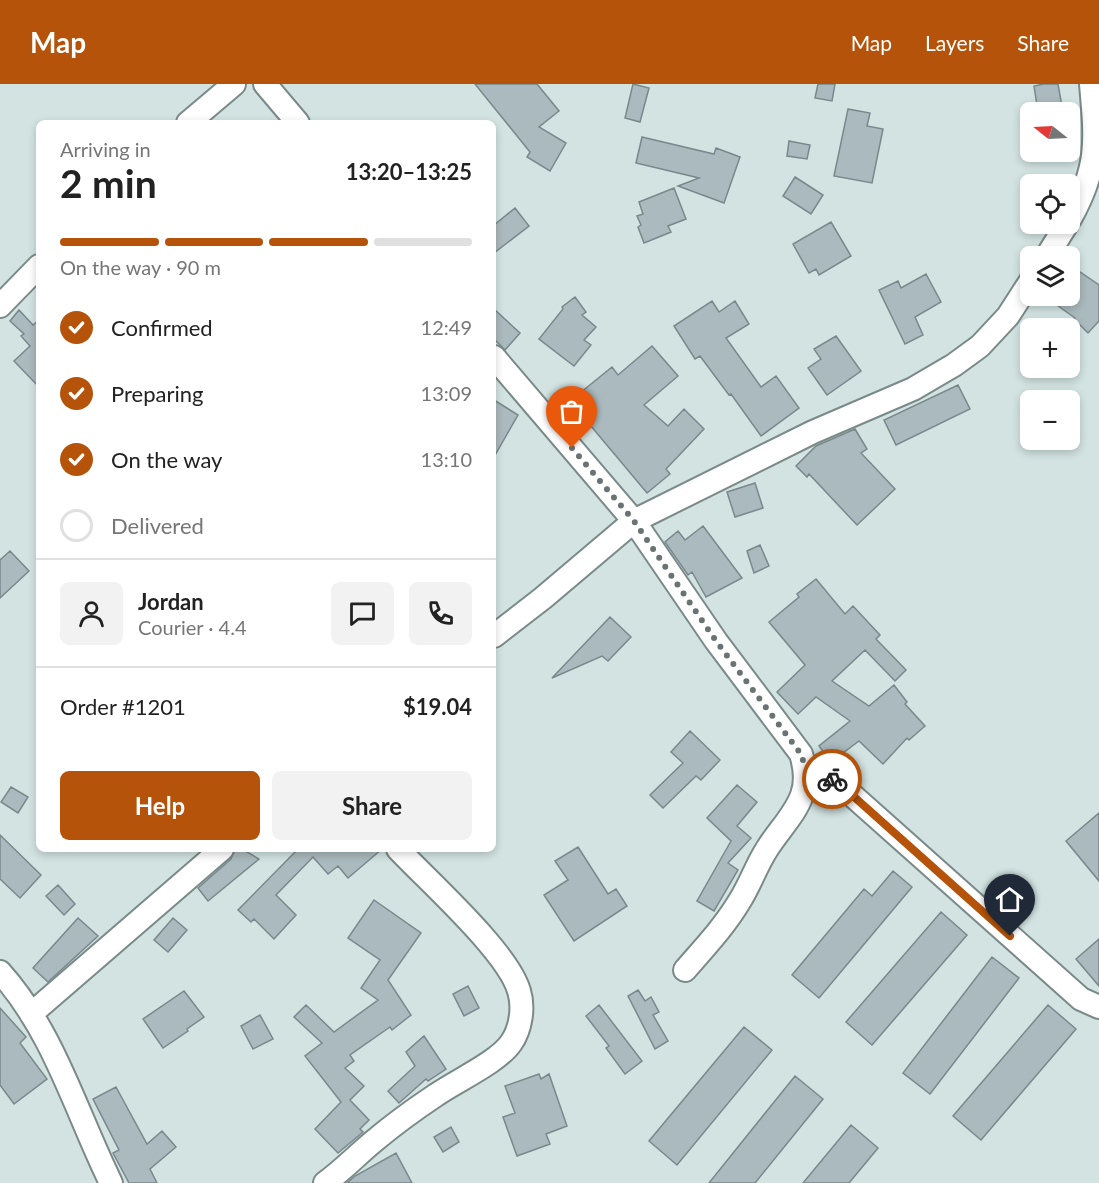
<!DOCTYPE html>
<html lang="en">
<head>
<meta charset="utf-8">
<style>
  :root { --surface:#fff; --page:#f2f2f2; --text:#222; --muted:#767676; --line:#e0e0e0; --accent:#b45309 }
  body { margin:0; font-family:Lato,sans-serif; background:var(--page); color:var(--text); height:100vh; display:flex; flex-direction:column; font-size:22px; white-space:nowrap }
  * { box-sizing:border-box; margin:0 }
  p { font-size:20px; color:var(--muted) }
  .icon { flex:none; width:33px; height:33px; fill:none; stroke:currentColor; stroke-width:2; stroke-linecap:round; stroke-linejoin:round }
  .map { position:relative; flex:1; overflow:hidden }
  .side { position:absolute; left:36px; top:36px; width:460px; height:732px; display:flex; flex-direction:column; background:var(--surface); border-radius:9px; box-shadow:0 3px 9px #0003 }
  .side>* { flex:none }
  .needle { width:39px; rotate:288deg }
  .controls { position:absolute; left:1020px; top:18px; display:grid; gap:12px }
  .controls a { display:grid; place-items:center; width:60px; height:60px; border-radius:9px; background:var(--surface); box-shadow:0 3px 9px #0003; font-size:30px }
  .pin { position:absolute; display:grid; place-items:center; width:51px; height:51px; color:#fff; margin:-62px -26px; border-radius:50% 50% 50% 0; rotate:-45deg; box-shadow:0 0 6px #0007 }
  .pin .icon { rotate:45deg }
  .courier { position:absolute; display:grid; place-items:center; width:60px; height:60px; margin:-30px; border:4px solid #b45309; border-radius:50%; background:#fff; color:#222; box-shadow:0 2px 8px #0007 }
  .head em { font-style:normal; font-weight:700 }
  .head div { display:flex; flex-direction:column-reverse }
  .head { display:flex; align-items:center; justify-content:space-between; height:102px; padding:0 24px }
  h1 { font-size:39px; font-weight:700; line-height:45px }
  .bar { display:grid; grid-template-columns:repeat(4,1fr); gap:9px 6px; align-content:center; height:72px; padding:0 24px }
  .bar i { height:8px; border-radius:4px; background:var(--line) }
  .bar .active { background:var(--accent) }
  .bar p { grid-column:span 4 }
  .line { display:flex; align-items:center; gap:15px; padding:0 24px; border-top:2px solid var(--line) }
  .line div { flex:1 }
  .round { display:grid; place-items:center; flex:none; width:63px; height:63px; border-radius:9px; background:var(--page) }
  ol { padding:0 24px; list-style:none }
  li { display:flex; align-items:center; gap:18px; height:66px }
  li p { margin-inline-start:auto }
  li .icon { padding:6px; border-radius:50%; background:var(--accent); color:#fff; stroke-width:4 }
  li:last-child { color:var(--muted) }
  li i { width:33px; height:33px; border:3px solid var(--line); border-radius:50% }
  .primary-button { display:flex; gap:12px; margin-top:auto; padding:12px 24px }
  .primary-button a { flex:1; height:69px; border-radius:9px; background:var(--accent); color:#fff; font-size:24px; font-weight:700; line-height:69px; text-align:center }
  .primary-button a+a { background:var(--page); color:var(--text) }
  header { display:flex; align-items:center; gap:36px; box-sizing:border-box; height:84px; padding:0 30px; background:var(--accent); color:#fff }
  header strong { font-size:28px }
  nav { display:flex; gap:33px; margin-inline-start:auto; font-size:21px }
  .map>svg:first-child { display:block }
  .building { fill:#abbabe; stroke:#79888c; stroke-width:1.5 }
  .lines { fill:none; stroke-linecap:round; stroke-linejoin:round }
  .minor-casing { stroke:#7a8a89; stroke-width:26 }
  .minor { stroke:#fff; stroke-width:22 }
  .done { stroke:#697373; stroke-width:6; stroke-dasharray:0 10.8 }
  .route { stroke:#b45309; stroke-width:8 }
</style>
</head>
<body>
<header>
<strong>Map</strong>
<nav><a>Map</a><a>Layers</a><a>Share</a></nav>
</header>
<div class="map">
<svg width="1099" height="1099" viewBox="0 0 1099 1099">
  <rect width="100%" height="100%" fill="#d2e3e2"/>
  <path class="building" d="M475 0H537L559 27 539 43 566 59 550 87 527 73 530 68Z
    M633 0 649 4 640 38 625 34Z
    M818 0H835L832 17 815 14Z
    M1044 0H1058L1063 28H1038L1034 2Z
    M848 25 870 29 867 42 883 45 872 99 834 92Z
    M642 53 714 70 716 64 740 73 724 119 678 102 699 94 636 79Z
    M789 57 810 61 807 75 787 72Z
    M795 93 823 111 811 130 783 112Z
    M674 104 686 135 668 142 671 148 644 159 638 143 641 141 637 132 643 130 639 118Z
    M515 124 529 142 494 169V141Z
    M831 138 851 172 819 191 816 185 809 189 793 160Z
    M1070 181 1099 201V237L1088 249 1074 235 1075 234 1044 212H1070Z
    M926 190 941 218 915 233 923 251 905 260 879 206 898 197 901 204Z
    M575 213 586 228 582 231 596 243 584 256 591 261 574 282 539 255 563 225 562 223Z
    M712 217 719 228 735 217 749 240 726 254 761 303 776 292 799 324 761 352 731 310 729 311 700 272 695 275 674 242Z
    M494 225 520 249 505 266 494 255Z
    M19 226 33 241 39 236V303L14 277 30 262 21 252 24 250 10 237Z
    M836 252 861 287 827 311 808 284 821 275 814 265Z
    M652 262 678 292 644 321 668 342 684 325 704 345 666 385 670 390 647 409 570 317 612 283 618 291Z
    M958 301 970 325 896 361 884 336Z
    M494 316 518 331 494 373Z
    M855 345 867 365 861 369 895 405 857 441 809 390 807 393 796 382 816 362Z
    M755 399 763 424 735 433 727 408Z
    M703 442 742 494 706 513 692 488 688 491 665 458 678 447 685 456Z
    M760 461 769 482 754 489 747 467Z
    M10 467 29 487 0 514V476Z
    M816 495 845 530 853 522 880 551 876 555 906 586 895 597 865 566 832 597 869 622 894 601 907 618 905 620 925 642 909 656 907 654 883 680 859 657 831 678 819 662 850 637 816 613 798 630 777 608 805 581 769 538 799 513 797 510Z
    M610 533 631 553 608 577 602 572 552 594Z
    M690 647 720 676 701 696 696 692 663 724 650 711 683 679 671 668Z
    M737 701 757 718 737 742 751 754 728 779 738 786 714 827 697 817 731 757 707 734Z
    M11 703 28 713 18 729 1 718Z
    M1099 729V797L1066 757Z
    M0 751 41 791 20 814 0 795Z
    M578 763 608 810 616 805 627 822 574 857 544 811 568 796 555 777Z
    M235 765H242L259 775 208 817 198 804 231 775Z
    M298 765H382L348 794 338 782 328 790 313 773 276 811 296 831 274 855 254 835 251 838 238 826Z
    M893 787 912 803 819 914 792 891 864 805 872 812Z
    M58 801 75 820 64 831 46 812Z
    M374 816 421 849 388 896 411 931 392 946 390 943 350 971 354 977 345 984 364 1002 350 1016 369 1036 360 1045 363 1048 338 1069 315 1045 341 1018 305 972 322 959 294 933 306 921 334 948 378 916 361 904 380 876 348 854Z
    M941 828 967 851 872 961 846 938Z
    M78 834 98 852 48 898 33 884Z
    M173 834 187 846 168 868 154 856Z
    M1099 855V902L1076 875Z
    M992 873 1019 894 930 1010 903 989Z
    M468 902 479 924 464 932 453 910Z
    M638 906 645 917 651 913 659 928 653 931 668 957 655 965 628 912Z
    M184 907 204 933 187 945 188 947 163 964 143 935Z
    M599 921 642 977 625 990 606 964 609 962 586 932Z
    M1048 921 1076 945 981 1056 953 1032Z
    M0 924 26 953 20 959 47 995 14 1020 0 1001Z
    M260 931 273 955 253 965 241 942Z
    M744 943 772 966 677 1081 649 1057Z
    M424 952 446 985 428 997 426 995 399 1019 388 1007 415 982 406 968Z
    M539 990 541 995 549 990 567 1042 546 1050 550 1060 517 1072 503 1033 515 1029 505 1002Z
    M795 992 823 1015 755 1099H709Z
    M116 1003 147 1060 162 1047 176 1063 150 1085 157 1099H129L113 1069 119 1066 93 1015Z
    M851 1041 878 1064 849 1099H803Z
    M451 1043 459 1058 443 1068 434 1053Z
    M396 1069 412 1099H347L355 1092Z"/>
  <g class="lines">
    <g class="minor-casing">
      <path id="minor" d="M265 0 298 39
        M188 39 234 0
        M1070 135C1099 83 1096 57 1091 0
        M1047 172 1067 140
        M0 222 39 182
        M494 273 634 437 716 557 801 670C805 683 807 697 802 711 795 731 778 747 767 765 756 782 750 801 739 818 724 843 704 864 685 886
        M494 552 543 514 634 437 813 348 913 305 954 281 980 262 1008 232 1030 198
        M805 683 823 689 843 703 1081 915 1099 923
        M0 888C54 948 76 1028 111 1099
        M31 930 222 765
        M325 1099C343 1086 357 1071 374 1057 393 1041 415 1025 436 1011 456 997 498 978 511 959 521 945 524 923 519 907 508 868 428 797 398 765"/>
    </g>
    <use href="#minor" class="minor"/>
  </g>
  <g class="lines">
    <path class="done" d="M572 364 634 437 716 557 801 670 805 683 824 689 832 695"/>
    <path class="route" d="M832 695 843 703 1010 852"/>
  </g>
</svg>
<div class="controls">
<a><svg class="needle" viewBox="-14 -14 28 28"><path d="M0-13l5 13h-10z" fill="#e53935"/><path d="M0 13l5-13h-10z" fill="#767676"/></svg></a>
<a><svg class="icon" aria-label="locate" viewBox="0 0 24 24"><circle cx="12" cy="12" r="6"/><path d="M12 2v4M12 18v4M2 12h4M18 12h4"/></svg></a>
<a><svg class="icon" aria-label="layers" viewBox="0 0 24 24"><path d="M12 4l9 5-9 5-9-5zM3 14l9 5 9-5"/></svg></a>
<a>+</a>
<a>−</a>
</div>
<div class="pin" style="left:572px;top:364px;background:#ea580c"><svg class="icon" aria-label="bag" viewBox="0 0 24 24"><path d="M5 8h14l-1 12H6zM9 8a3 3 0 0 1 6 0"/></svg></div>
<div class="pin" style="left:1010px;top:852px;background:#1f2937"><svg class="icon" aria-label="home" viewBox="0 0 24 24"><path d="M3 11l9-7 9 7M6 9v11h12V9"/></svg></div>
<div class="courier" style="left:832px;top:695px"><svg class="icon" aria-label="bike" viewBox="0 0 24 24"><circle cx="6" cy="16" r="4"/><circle cx="18" cy="16" r="4"/><path d="M6 16l4-8h5l3 8M10 8l3 8H6M13 5h3"/></svg></div>
<section class="side">
<div class="head"><div><h1>2 min</h1><p>Arriving in</p></div><em>13:20–13:25</em></div>
<div class="bar"><i class="active"></i><i class="active"></i><i class="active"></i><i></i><p>On the way · 90 m</p></div>
<ol>
<li><svg class="icon" aria-label="check" viewBox="0 0 24 24"><path d="M5 12l5 5 9-10"/></svg>Confirmed<p>12:49</p></li>
<li><svg class="icon" aria-label="check" viewBox="0 0 24 24"><path d="M5 12l5 5 9-10"/></svg>Preparing<p>13:09</p></li>
<li><svg class="icon" aria-label="check" viewBox="0 0 24 24"><path d="M5 12l5 5 9-10"/></svg>On the way<p>13:10</p></li>
<li><i></i>Delivered</li>
</ol>
<div class="line" style="height:108px"><a class="round"><svg class="icon" aria-label="person" viewBox="0 0 24 24"><circle cx="12" cy="8" r="4"/><path d="M4 21q1-7 8-7t8 7"/></svg></a><div><b>Jordan</b><p>Courier · 4.4</p></div><a class="round"><svg class="icon" aria-label="chat" viewBox="0 0 24 24"><path d="M4 5h16v11H9l-5 4z"/></svg></a><a class="round"><svg class="icon" aria-label="phone" viewBox="0 0 24 24"><path d="M5 4h4l2 5-3 2q2 4 5 5l2-3 5 2v4C11 20 4 13 5 4z"/></svg></a></div>
<div class="line" style="height:78px"><div>Order #1201</div><b>$19.04</b></div>
<div class="primary-button"><a>Help</a><a>Share</a></div>
</section>
</div>
</body>
</html>
